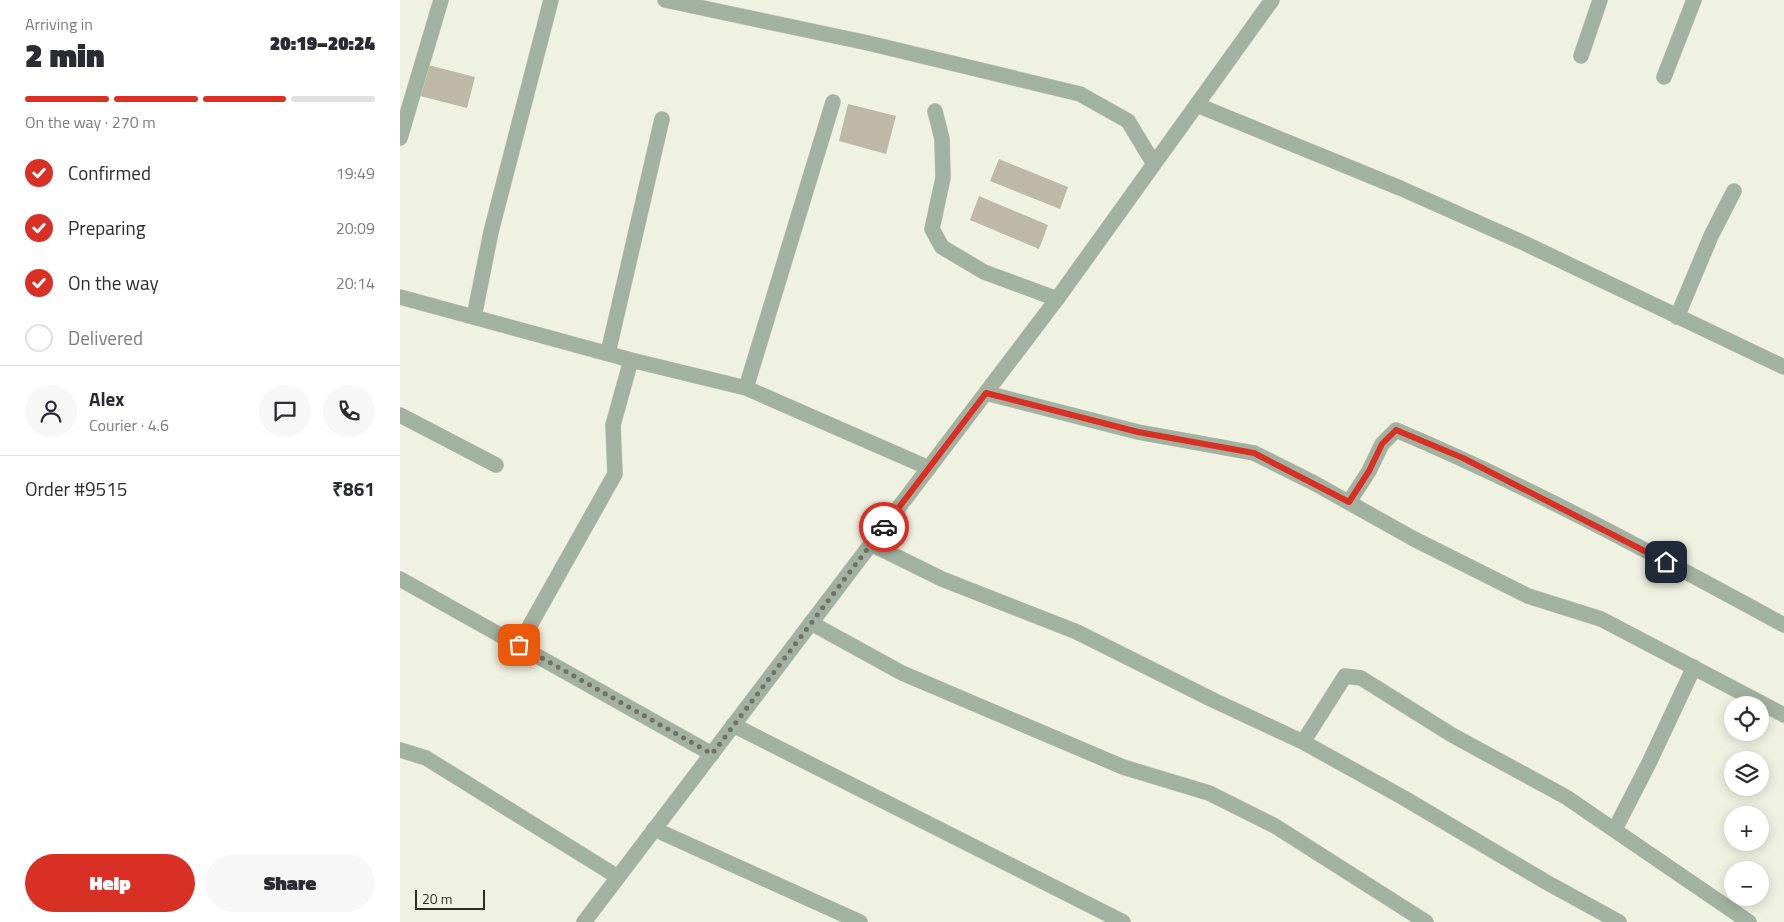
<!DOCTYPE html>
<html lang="en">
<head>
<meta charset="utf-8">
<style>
  :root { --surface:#fff; --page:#f7f7f7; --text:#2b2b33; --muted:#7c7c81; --line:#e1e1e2; --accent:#d93025 }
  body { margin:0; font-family:"Titillium Web",sans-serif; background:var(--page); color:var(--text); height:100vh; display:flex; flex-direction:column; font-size:19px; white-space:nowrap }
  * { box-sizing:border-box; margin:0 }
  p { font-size:16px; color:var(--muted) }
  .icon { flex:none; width:28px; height:28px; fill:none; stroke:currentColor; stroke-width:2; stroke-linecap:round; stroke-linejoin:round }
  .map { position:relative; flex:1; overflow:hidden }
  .sheet { display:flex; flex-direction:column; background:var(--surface); width:400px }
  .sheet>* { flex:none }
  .buttons { position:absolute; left:1324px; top:696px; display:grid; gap:10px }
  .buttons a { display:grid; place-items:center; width:45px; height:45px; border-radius:50%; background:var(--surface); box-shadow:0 2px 12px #0003; font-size:25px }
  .scale { position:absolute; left:15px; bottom:12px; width:70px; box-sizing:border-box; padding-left:5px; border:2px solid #2c2d27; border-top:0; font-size:14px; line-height:18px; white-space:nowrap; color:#2c2d27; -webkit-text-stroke:4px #eff2e1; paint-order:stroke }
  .pin { position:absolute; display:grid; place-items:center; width:42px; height:42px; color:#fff; margin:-21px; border-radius:10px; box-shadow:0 2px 8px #0006 }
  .courier { position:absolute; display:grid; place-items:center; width:50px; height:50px; margin:-25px; border:4px solid #d93025; border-radius:50%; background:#fff; color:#222; box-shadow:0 1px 6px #0007 }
  .head em { font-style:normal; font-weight:800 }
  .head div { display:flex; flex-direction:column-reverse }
  .head { display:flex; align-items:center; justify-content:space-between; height:85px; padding:0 25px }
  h1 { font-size:32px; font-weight:800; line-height:38px }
  .bar { display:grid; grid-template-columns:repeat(4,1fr); gap:8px 5px; align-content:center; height:60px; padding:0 25px }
  .bar i { height:6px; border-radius:4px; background:var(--line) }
  .bar .selected { background:var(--accent) }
  .bar p { grid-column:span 4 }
  .line { display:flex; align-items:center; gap:12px; padding:0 25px; border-top:1px solid var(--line) }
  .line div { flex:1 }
  .round { display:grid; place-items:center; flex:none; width:52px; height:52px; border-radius:26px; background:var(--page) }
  ol { padding:0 25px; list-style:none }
  li { display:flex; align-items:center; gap:15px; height:55px }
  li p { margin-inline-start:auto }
  li .icon { padding:5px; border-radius:50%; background:var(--accent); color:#fff; stroke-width:4 }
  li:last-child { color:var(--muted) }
  li i { width:28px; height:28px; border:2px solid var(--line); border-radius:50% }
  .button { display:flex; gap:10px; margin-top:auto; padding:10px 25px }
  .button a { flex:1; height:58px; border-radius:30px; background:var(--accent); color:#fff; font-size:20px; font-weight:800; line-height:58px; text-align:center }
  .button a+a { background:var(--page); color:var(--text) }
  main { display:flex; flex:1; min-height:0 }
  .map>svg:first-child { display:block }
  .building { fill:#beb8a9 }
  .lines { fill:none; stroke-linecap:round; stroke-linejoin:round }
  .minor-casing { stroke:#cccfc0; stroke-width:16 }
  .tertiary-casing { stroke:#cccfc0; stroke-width:16 }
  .minor { stroke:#a2b2a0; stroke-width:15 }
  .tertiary { stroke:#a2b2a0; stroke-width:15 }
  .done { stroke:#707268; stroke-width:5; stroke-dasharray:0 9 }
  .route { stroke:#d93025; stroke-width:6 }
</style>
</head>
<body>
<main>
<section class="sheet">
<div class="head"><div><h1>2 min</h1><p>Arriving in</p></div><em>20:19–20:24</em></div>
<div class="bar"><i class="selected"></i><i class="selected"></i><i class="selected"></i><i></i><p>On the way · 270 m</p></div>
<ol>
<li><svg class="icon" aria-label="check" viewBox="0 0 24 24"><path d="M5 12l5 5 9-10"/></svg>Confirmed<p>19:49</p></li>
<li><svg class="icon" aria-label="check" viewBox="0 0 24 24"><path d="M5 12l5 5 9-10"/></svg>Preparing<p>20:09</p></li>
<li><svg class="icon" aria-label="check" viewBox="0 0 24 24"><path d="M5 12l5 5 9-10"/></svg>On the way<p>20:14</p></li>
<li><i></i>Delivered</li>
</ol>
<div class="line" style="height:90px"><a class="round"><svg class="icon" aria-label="person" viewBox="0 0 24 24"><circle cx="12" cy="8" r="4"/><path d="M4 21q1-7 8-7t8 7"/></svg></a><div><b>Alex</b><p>Courier · 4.6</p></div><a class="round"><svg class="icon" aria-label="chat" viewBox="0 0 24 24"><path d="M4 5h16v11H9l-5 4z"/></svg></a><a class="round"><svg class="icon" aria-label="phone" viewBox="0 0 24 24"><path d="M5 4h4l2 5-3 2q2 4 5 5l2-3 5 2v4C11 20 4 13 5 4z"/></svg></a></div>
<div class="line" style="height:65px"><div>Order #9515</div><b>₹861</b></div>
<div class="button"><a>Help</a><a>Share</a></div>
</section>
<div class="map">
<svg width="1384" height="922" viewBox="0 0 1384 922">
  <rect width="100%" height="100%" fill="#eff2e1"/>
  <path class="building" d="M28 65 75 77 67 108 20 96Z
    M448 104 496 116 486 154 439 141Z
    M599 159 668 187 660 209 590 181Z
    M579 196 648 225 639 249 570 220Z"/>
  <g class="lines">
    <g class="minor-casing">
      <path id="minor" d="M265 0 468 43 680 94 728 121 754 164
        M1181 56 1200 0
        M1264 77 1294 0
        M797 105 1000 188 1126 244 1384 367
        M535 111 542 139 543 178 532 229 542 247 584 272 657 299
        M0 138 41 0
        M0 297 231 360 346 388 529 468
        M74 317 91 232 151 0
        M1277 317 1311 236 1334 191
        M208 353 262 119
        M346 388 433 102
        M586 393 738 432 854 453 914 483 1014 539 1128 596 1201 619 1384 715
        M0 415 96 465
        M949 502 969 471 982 444 996 430C1129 486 1257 556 1384 625
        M471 544 542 579 677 632 815 701 903 742 1004 798 1146 882 1219 922
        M0 579 312 754
        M411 623 502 673 723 767 809 793 875 826 1026 922
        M119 645 215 474 213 425 231 360
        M333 725 723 922
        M903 742 945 676 961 678 1052 735 1166 797 1349 922
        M0 750 26 758 218 877
        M254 829 460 922
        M1215 829 1249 763 1294 667"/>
    </g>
    <g class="tertiary-casing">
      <path id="tertiary" d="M184 922 657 299 872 0"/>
    </g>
    <use href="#minor" class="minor"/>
    <use href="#tertiary" class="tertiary"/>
  </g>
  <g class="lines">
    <path class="done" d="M119 645 312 754 484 527"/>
    <path class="route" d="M484 527 586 393 738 432 854 453 949 502 969 471 982 444 996 430 1063 458 1266 562"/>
  </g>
</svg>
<div class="buttons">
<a><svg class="icon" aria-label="locate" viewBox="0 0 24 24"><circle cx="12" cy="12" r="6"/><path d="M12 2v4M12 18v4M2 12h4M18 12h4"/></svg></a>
<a><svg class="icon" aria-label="layers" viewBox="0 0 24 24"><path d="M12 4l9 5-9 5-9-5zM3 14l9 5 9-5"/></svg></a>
<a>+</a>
<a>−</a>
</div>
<div class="scale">20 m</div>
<div class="pin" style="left:119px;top:645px;background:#ea580c"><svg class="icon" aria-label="bag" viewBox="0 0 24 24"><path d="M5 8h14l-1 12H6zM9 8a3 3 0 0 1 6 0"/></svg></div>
<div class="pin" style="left:1266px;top:562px;background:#1f2937"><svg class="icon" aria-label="home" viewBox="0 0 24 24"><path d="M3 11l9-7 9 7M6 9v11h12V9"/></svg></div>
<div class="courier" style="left:484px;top:527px"><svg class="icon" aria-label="car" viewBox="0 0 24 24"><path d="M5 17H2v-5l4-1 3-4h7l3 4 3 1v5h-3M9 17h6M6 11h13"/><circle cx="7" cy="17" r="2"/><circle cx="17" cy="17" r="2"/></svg></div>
</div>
</main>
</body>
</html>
